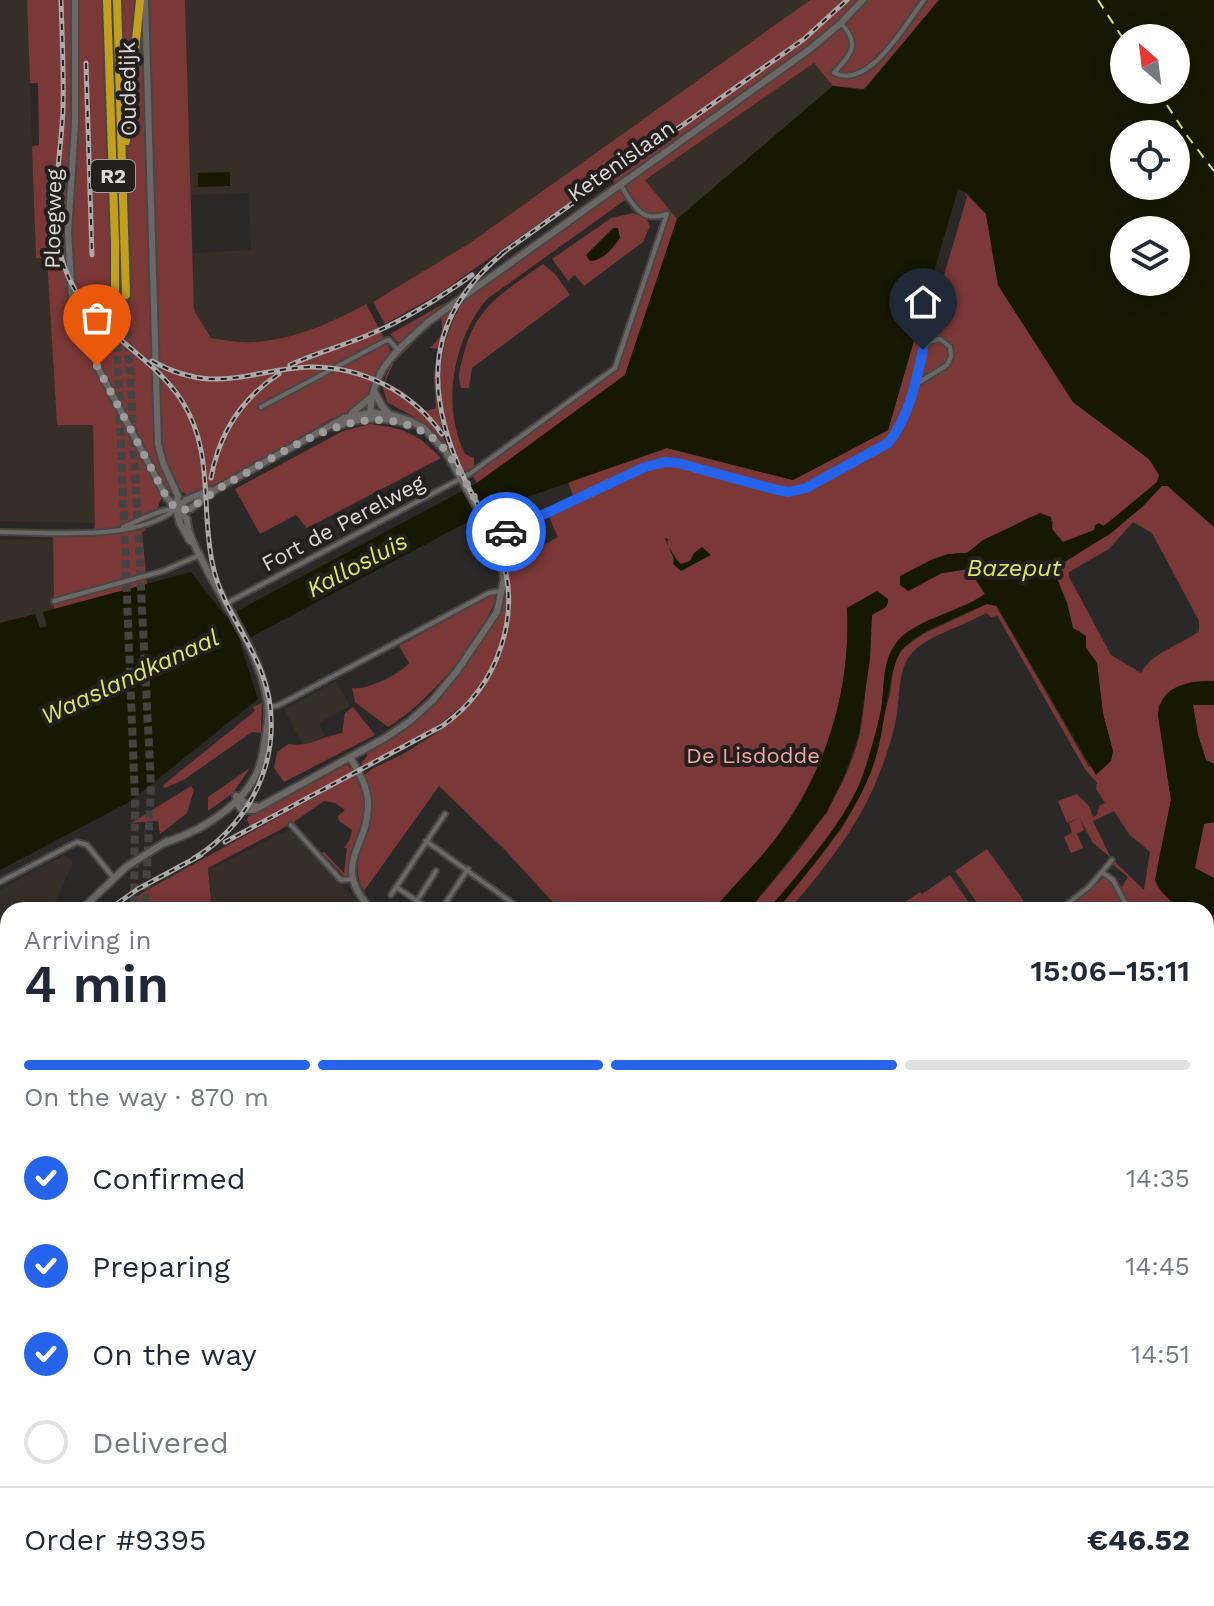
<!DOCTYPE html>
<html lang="en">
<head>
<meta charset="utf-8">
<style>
  :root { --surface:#fff; --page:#f6f6f7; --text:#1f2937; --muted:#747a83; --line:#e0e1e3; --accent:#2563eb }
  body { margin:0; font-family:"Work Sans",sans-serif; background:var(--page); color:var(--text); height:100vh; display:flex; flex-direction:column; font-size:30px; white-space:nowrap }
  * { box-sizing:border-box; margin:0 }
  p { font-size:26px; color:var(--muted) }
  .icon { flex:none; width:44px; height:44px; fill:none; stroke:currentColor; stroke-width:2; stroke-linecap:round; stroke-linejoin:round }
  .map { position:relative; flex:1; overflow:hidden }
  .panel { position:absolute; left:0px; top:902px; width:1214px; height:704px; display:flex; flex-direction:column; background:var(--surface); border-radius:24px 24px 0 0; box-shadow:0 4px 20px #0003 }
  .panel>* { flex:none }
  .needle { width:52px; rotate:332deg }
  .controls { position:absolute; left:1110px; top:24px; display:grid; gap:16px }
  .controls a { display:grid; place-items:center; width:80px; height:80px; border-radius:50%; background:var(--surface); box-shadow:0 4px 20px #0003; font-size:40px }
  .pin { position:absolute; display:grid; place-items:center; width:68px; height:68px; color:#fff; margin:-82px -34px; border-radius:50% 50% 50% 0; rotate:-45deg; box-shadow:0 0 8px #0007 }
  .pin .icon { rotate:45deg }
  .courier { position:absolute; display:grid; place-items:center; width:80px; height:80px; margin:-40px; border:6px solid #2563eb; border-radius:50%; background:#fff; color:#222; box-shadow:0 2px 10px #0007 }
  .overview em { font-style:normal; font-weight:600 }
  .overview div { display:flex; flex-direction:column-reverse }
  .overview { display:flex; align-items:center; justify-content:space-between; height:136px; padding:0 24px }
  h1 { font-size:52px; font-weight:600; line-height:60px }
  .bar { display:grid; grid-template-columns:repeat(4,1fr); gap:12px 8px; align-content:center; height:96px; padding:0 24px }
  .bar i { height:10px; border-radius:6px; background:var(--line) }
  .bar .active { background:var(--accent) }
  .bar p { grid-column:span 4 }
  .line { display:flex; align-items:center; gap:20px; padding:0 24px; border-top:2px solid var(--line) }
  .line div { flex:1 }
  ol { padding:0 24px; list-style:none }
  li { display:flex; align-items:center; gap:24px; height:88px }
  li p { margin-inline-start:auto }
  li .icon { padding:8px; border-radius:50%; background:var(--accent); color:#fff; stroke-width:4 }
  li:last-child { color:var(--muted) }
  li i { width:44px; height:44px; border:4px solid var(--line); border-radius:50% }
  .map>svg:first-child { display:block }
  .built { fill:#362f28 }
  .green { fill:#7a3837; fill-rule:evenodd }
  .water { fill:#171800; fill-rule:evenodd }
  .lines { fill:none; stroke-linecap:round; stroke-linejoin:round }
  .stream { stroke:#171800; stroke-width:2 }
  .ferry { stroke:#dce668; stroke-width:2; stroke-dasharray:10 8; stroke-linecap:butt }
  .highway-tunnel { stroke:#454342; stroke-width:8; stroke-dasharray:8 4; stroke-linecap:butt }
  .street-casing { stroke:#484644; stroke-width:8 }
  .secondary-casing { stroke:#484644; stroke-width:10 }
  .highway-casing { stroke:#484644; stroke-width:12 }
  .street { stroke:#6b6865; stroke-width:4 }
  .secondary { stroke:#6b6865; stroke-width:6 }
  .highway { stroke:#c49e1d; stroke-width:8 }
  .rail-casing { stroke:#acaaa9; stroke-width:5 }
  .rail { stroke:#221f1d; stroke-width:2; stroke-dasharray:6; stroke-linecap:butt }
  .done { stroke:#9d9b9a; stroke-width:8; stroke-dasharray:0 14.4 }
  .route { stroke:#2563eb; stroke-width:10 }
  .labels { text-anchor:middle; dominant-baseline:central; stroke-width:8; stroke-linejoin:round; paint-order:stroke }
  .shield { fill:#221f1d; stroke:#a4a1a0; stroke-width:2 }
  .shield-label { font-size:20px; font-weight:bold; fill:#dbd9d8 }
  .street-label { font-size:22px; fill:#dbd9d8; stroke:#221f1d }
  .park-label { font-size:22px; fill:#f3a7a3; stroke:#221f1d }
  .water-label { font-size:24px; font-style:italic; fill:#dce668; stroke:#221f1d }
</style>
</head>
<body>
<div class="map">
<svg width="1214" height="1606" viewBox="0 0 1214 1606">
  <rect width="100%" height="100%" fill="#2b2927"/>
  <path class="built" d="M0 0H27L36 258H47L57 424 93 425 95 523 0 521Z
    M185 0H810L470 243 422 274 336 320 296 335 253 342 211 339 194 310 193 253 251 250 249 193 191 195Z
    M814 62 833 86 677 219 644 181Z
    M0 540H53L54 609 43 612 47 626 39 629 35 614 0 623Z
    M336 681 350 706 319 723 325 736 304 747 284 709Z
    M289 830 365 910H212L210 869Z
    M64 855 73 862 56 901 49 910H8V997L0 1025V890Z
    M8 1127V1175L0 1173V1160Z"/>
  <path class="green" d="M27 0H185L194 310 211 338C225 340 240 343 254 342 295 339 331 323 366 304L392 353 377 372 365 401 360 407 329 420 299 440 203 491 188 495 178 490 162 497 157 509 144 518 146 530 142 532 147 584 54 609 53 536 95 535 93 425H57L47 259 36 258 32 146 39 145 38 83H30Z
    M810 0H939L864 89 833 86 814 63 645 180 677 219 625 375 477 483 472 475 478 468 615 368 667 215 647 216 628 198 487 299C453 339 441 406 465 454L474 458V467L467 472 461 469C436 407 429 355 466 296L618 187 608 175 440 293 385 324 373 302 470 243Z
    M964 192 986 214 998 285 1073 402 1149 459 1160 475 1157 482C1129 508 1101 533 1063 543L1052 529 1053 521 1030 517C1008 530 988 537 967 553H956L908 591 942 573 969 569 985 594C963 610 908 622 895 645 883 665 885 688 881 710 877 730 871 750 865 769 850 818 800 871 768 910H749C793 858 845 801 860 732 868 693 866 654 872 615L886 607 847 608C851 685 829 761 785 825 765 855 737 882 713 910H560L506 851 439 786 364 891C345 860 375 831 372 799 372 791 367 783 364 775 376 764 392 761 406 752 463 719 496 688 509 622 512 608 511 592 509 578 507 565 497 549 502 537L509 535 516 560 558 537 549 517 576 504 568 482 667 448 793 480 888 430 932 278 942 282 967 197Z
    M633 213 646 218 650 226 643 242 584 286 575 275 568 281 552 259 611 218Z
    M543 264 555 274 570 295 472 368 469 388H461C457 377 460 367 463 357 475 306 503 293 543 264Z
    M458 302C439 330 433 368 437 401 438 412 442 424 442 432L413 401 383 383 392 362 409 344 411 345 394 362 385 382 402 391 426 411 436 408 434 377 438 349 430 348C443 336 443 332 441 316Z
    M445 303 403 342H397L390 334Z
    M382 385C414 401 441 427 455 460L414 417 387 402Z
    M370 424C405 429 416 432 441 458L307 528 296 515 260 534 235 489 343 431Z
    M1161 486H1167L1214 527V681L1191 682 1159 705 1158 715 1171 800 1157 869 1170 902 1197 910H1133L1127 903 1121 888 1128 877 1112 864 1114 861 1144 890 1150 852 1129 834 1114 811 1093 821 1111 858 1093 843 1080 819 1084 830 1077 834 1083 848 1071 853 1064 837 1072 833 1069 823 1079 818 1067 823 1058 801 1077 794 1089 806 1093 817 1097 815 1099 806 1105 803 1096 789 1097 783 1085 769 997 615 992 618 986 613C964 626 926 636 911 654 898 669 900 695 897 713 894 733 887 754 880 772 860 825 825 868 789 910H777L842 828 863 790 890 694 894 664 902 649 923 634 987 604 996 606 1089 767 1113 751 1103 714 1097 663 1086 648 1081 632 1073 629 1067 603 1053 569 1111 533 1143 506ZM1133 522 1152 533 1199 621V631C1180 646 1153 651 1141 673L1111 655 1069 577V572L1109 549Z
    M506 582C509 601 506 619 502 637 487 708 421 736 363 767L361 763 367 756 366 751C416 725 444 697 476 650 491 628 503 609 506 582Z
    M494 594 495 601C479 643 427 704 388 727L355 702 352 688C365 691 401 674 409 663L399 646Z
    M262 703 261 733 252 732 185 779 165 788 162 786 255 711 253 707Z
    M1193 705H1214V764L1206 760 1198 735Z
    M353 707 375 735 284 782 274 768 277 752 289 744C309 748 322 736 342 733L345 713Z
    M347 765 355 772 250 827 247 820 248 817 336 768 346 769 338 768 340 766Z
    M250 768 233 793 208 811V797Z
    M356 774C372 807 362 819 352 851 350 859 350 868 348 877L346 878 322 853 324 852 344 873 347 848H344L350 839 352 830 339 821 338 816 345 810 335 803 324 801 291 824 208 868 212 910H116L147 890Z
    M191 786 194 790 187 813 160 834 158 821 131 823Z
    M1214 822V878L1194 868 1204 824Z
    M987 849 1024 901 1012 910H982L955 871Z
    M950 875 974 910H893L920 892 922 894Z
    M1103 878 1111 882 1127 910H1118L1113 902 1097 910H1064Z
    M1206 913 1214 916V951L1206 948Z
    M1214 1013V1086L1206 1093V1025Z
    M1214 1110V1377L1206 1371V1120Z
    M0 1173 8 1175 7 1232 1 1224 7 1206 1 1207 0 1210Z
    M6 1265 8 1518 0 1526V1266Z
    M1206 1381 1214 1387V1438L1206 1433Z
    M1206 1445 1214 1451V1586L1206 1597Z
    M0 1534 8 1541V1575L0 1579Z
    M8 1592V1598H46L45 1606H0V1595Z
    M110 1598H142L149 1606H108Z
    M151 1598H246L243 1606H158Z
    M765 1598H1205L1199 1606H765Z"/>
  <path class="water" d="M939 0H1214V527L1168 486H1162L1143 506 1111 533 1053 569 1067 603 1073 628 1086 636V648L1097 663 1103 714 1113 751 1111 761 1096 775 997 606 987 604C963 615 918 630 901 651 889 667 884 732 876 757 858 816 815 863 777 910H768C800 871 850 818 865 769 871 750 877 730 881 710 885 688 881 664 895 645 912 619 960 613 985 594L969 569 942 573 908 591 900 585V576L933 559 948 554 967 553 983 540 1040 513 1051 517 1052 529 1063 542 1094 530 1095 525 1099 523 1104 526 1157 482 1159 475 1149 459 1073 402 998 285 986 214 967 193 958 189 888 430 793 480 667 448 490 510 240 643 258 699 129 802 0 870V623L35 614 40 628 47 626 43 612 191 572 226 617 477 483 625 375 677 219 833 86 861 90 866 88ZM1124 38H1176V90H1124ZM1124 134H1176V186H1124ZM1124 230H1176V282H1124Z
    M230 172V186L198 187V173Z
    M613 228H618L620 238C613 248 603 261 590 261L586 255Z
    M665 538 668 539 667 544C673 552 672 555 681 564L690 561 694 553 702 547 711 555 681 571 673 564 674 559Z
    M877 591 888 599C889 610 879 609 872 615L870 659 859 734 845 774 827 812 749 910H713C737 882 765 855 786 825 829 761 851 685 847 608Z
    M1214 681V705H1193L1198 735 1206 760 1214 764V822L1204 824 1195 868 1214 878V916L1206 913V910C1184 910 1163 901 1155 880L1171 800 1158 715C1161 685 1188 681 1214 681Z
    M5 1201 7 1206 1 1224 8 1231V1266H0V1210Z
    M777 1598H1137L1126 1606H777Z"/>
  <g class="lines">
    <path class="stream" d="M1206 1597 1214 1586
      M504 1598 505 1606
      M538 1601V1606
      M602 1606V1598
      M1199 1606 1205 1598"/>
    <path class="ferry" d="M1098 0 1124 40
      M1157 90 1188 137 1214 171"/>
    <path class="highway-tunnel" d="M126 295 151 785 145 910
      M115 296 135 799 134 910"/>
    <g class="street-casing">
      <path id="street" d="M841 23C862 46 850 54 834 73 870 90 905 24 924 0
        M620 184C633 204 640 224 667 214
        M261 407 385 341 389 340 399 351
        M123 527C139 521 157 510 174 509
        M0 532C51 532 135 542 176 509
        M494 538 656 463H678L777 490 789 492 806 488 888 443 898 431 915 385 947 365 951 357 950 347 940 339 929 342 923 350 915 385
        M54 601 163 571 200 555
        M227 603 471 473 615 368 667 214
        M268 708 279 705 489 593 501 591
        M291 825 341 880 353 879
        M426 841 522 910
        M1103 873 1113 880 1129 910
        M0 882 77 842 87 845 113 877
        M396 887 431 910
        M391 895 445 814
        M417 901 436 871
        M441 910 468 869
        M1060 910 1089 887 1112 860
        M1206 952 1214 962
        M237 1606 241 1598"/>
    </g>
    <g class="secondary-casing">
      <path id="secondary" d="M75 0V123L68 232 72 297 97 366 160 485 167 498 187 519C187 535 200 555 207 570 229 611 265 662 268 709 269 724 265 738 263 752 256 799 206 829 164 843
        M145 0 158 444 163 463 178 496 176 509 180 524 190 541
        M375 393 382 406 388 413
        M352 413 370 398
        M370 418C371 369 394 354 428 322L810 49 841 23 863 0
        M335 427C359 417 384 415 409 425
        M176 509H190L218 488 344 418 370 413 389 414 408 420 424 428 446 452 491 532 500 554 504 579 497 612 457 671 433 700 409 722 385 738 254 810H242L235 802
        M176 509 186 500 210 490
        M350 757C358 771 368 787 368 804 369 848 329 865 372 910
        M236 796 249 806H256
        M81 910 126 867 167 841
        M1206 1097 1214 1090
        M0 1142 8 1109
        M1206 1377 1214 1384
        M760 1598 761 1606"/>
    </g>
    <g class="highway-casing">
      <path id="highway" d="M107 0 115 243V296
        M117 0 126 295
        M126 141 140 0
        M0 1583 8 1579
        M0 1589 8 1587
        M63 1598 69 1606
        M148 1598 155 1606
        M96 1606 98 1598
        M104 1606 106 1598"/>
    </g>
    <use href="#street" class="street"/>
    <use href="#secondary" class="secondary"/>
    <use href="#highway" class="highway"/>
    <g class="rail-casing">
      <path id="rail" d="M61 0C62 36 64 73 63 109 61 161 47 216 64 266 86 330 148 349 182 401 215 453 200 510 213 566 221 604 247 635 261 671 289 742 258 820 193 859
        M86 63 92 255
        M501 254 804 39 847 0
        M152 361C215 396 248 370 309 367 362 366 412 392 442 434
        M290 365C318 352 346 345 373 333 408 318 441 297 472 275
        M211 478C219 434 242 398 279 374
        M225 842 442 726C498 687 524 614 499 549 490 524 475 502 464 478 422 388 426 313 508 249
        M108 910 138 889 201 855
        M0 1104 8 1070
        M50 1606 52 1600"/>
    </g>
    <use href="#rail" class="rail"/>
  </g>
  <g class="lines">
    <path class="done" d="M97 366 167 498 176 509C180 509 184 510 188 509 194 507 219 488 228 483 290 450 367 389 434 439 456 455 481 512 494 538L506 532"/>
    <path class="route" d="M506 532 645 467 665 462 678 463 777 490 789 492 806 488 888 443C909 418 916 381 923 350"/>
  </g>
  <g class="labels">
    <rect class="shield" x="91" y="160" width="44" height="32" rx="6"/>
    <g class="shield-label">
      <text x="113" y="176">R2</text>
    </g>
    <g class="street-label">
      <text transform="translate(128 89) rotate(-91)">Oudedijk</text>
      <text transform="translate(621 161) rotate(-35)">Ketenislaan</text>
      <text transform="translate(53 219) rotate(-89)">Ploegweg</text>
      <text transform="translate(343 523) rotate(-28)">Fort de Perelweg</text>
    </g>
    <g class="park-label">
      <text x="753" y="755">De Lisdodde</text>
    </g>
    <g class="water-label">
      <text transform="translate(357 565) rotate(-28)">Kallosluis</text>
      <text x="1014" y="568">Bazeput</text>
      <text transform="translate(130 677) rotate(-25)">Waaslandkanaal</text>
    </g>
  </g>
</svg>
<div class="controls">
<a><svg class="needle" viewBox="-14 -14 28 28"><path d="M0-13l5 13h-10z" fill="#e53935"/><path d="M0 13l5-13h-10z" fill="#747a83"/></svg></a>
<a><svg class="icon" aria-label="locate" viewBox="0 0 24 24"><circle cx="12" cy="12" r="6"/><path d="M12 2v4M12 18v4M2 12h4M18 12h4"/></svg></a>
<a><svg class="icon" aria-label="layers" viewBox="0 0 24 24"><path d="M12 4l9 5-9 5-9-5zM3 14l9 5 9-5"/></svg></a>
</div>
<div class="pin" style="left:97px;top:366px;background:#ea580c"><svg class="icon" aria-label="bag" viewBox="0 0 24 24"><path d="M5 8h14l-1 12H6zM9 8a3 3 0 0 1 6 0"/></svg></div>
<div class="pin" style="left:923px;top:350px;background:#1f2937"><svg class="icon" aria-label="home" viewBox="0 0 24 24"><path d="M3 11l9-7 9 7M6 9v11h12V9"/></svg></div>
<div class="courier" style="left:506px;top:532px"><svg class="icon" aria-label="car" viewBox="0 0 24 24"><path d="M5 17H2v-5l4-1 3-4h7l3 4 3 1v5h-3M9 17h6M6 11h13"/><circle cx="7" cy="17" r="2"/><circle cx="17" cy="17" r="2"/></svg></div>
<section class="panel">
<div class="overview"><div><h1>4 min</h1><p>Arriving in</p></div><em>15:06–15:11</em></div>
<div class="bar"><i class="active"></i><i class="active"></i><i class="active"></i><i></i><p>On the way · 870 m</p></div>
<ol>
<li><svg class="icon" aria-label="check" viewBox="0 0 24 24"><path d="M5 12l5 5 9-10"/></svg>Confirmed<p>14:35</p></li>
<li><svg class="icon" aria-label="check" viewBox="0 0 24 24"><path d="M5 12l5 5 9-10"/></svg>Preparing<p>14:45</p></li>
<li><svg class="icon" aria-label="check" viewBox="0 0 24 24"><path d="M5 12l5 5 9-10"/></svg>On the way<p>14:51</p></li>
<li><i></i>Delivered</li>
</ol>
<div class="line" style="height:104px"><div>Order #9395</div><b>€46.52</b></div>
</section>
</div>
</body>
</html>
